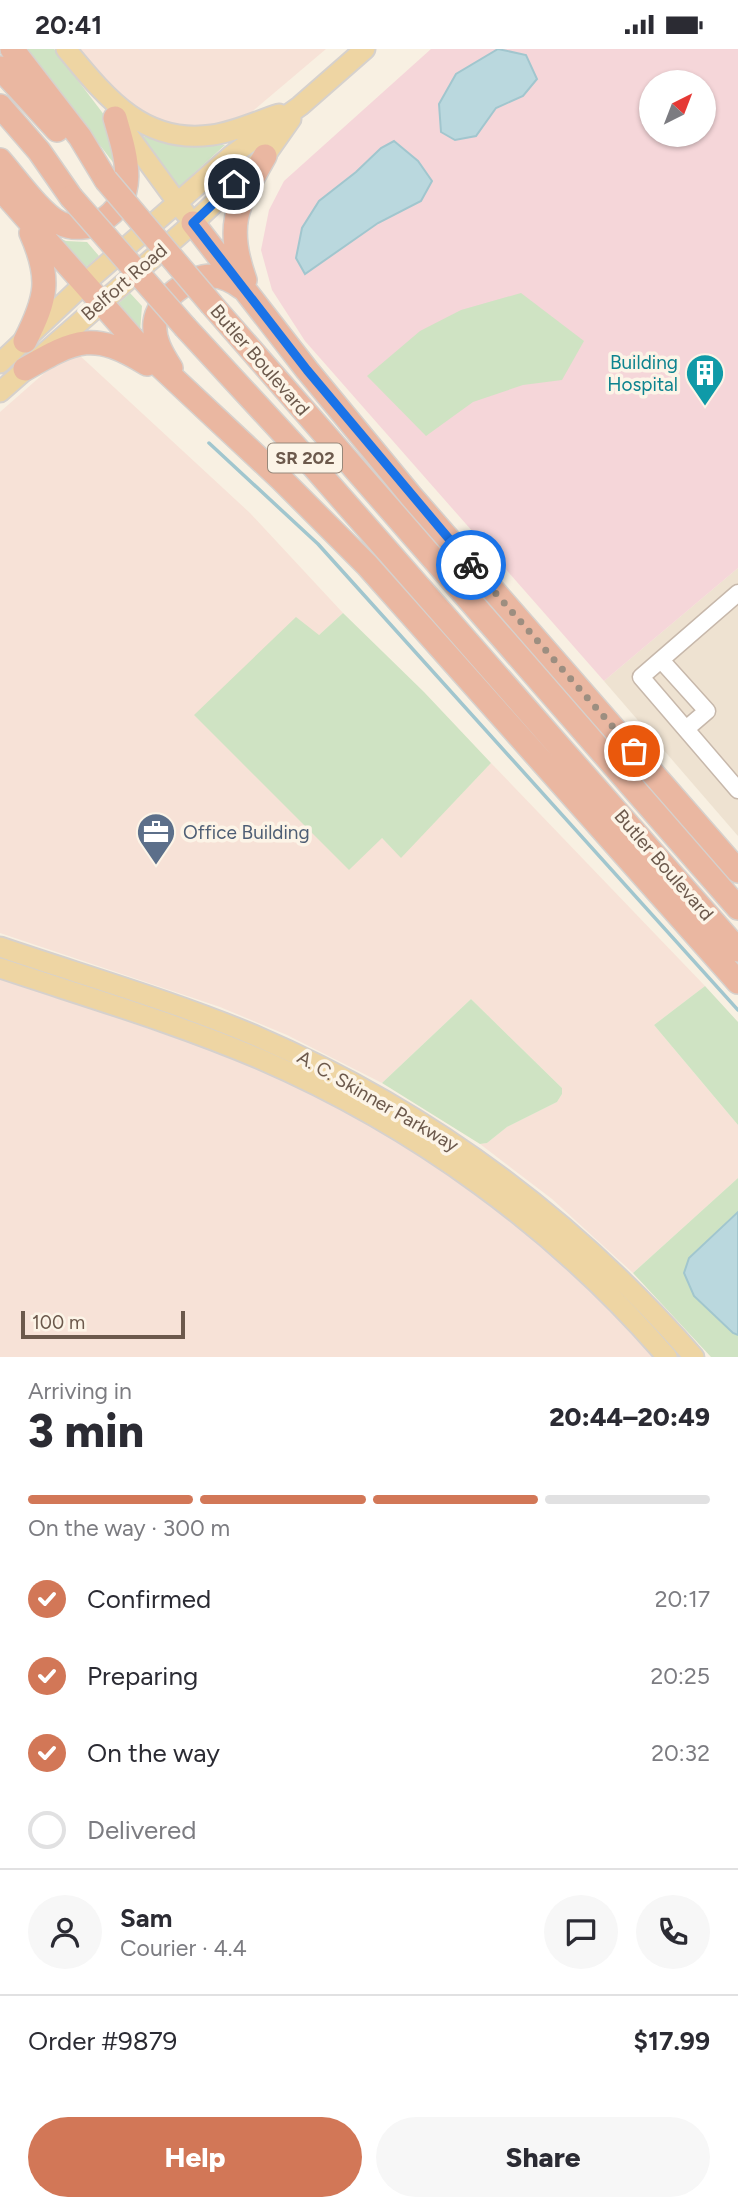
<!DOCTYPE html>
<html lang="en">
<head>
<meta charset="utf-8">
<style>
  :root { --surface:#fff; --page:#f7f7f7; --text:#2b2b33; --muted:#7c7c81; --line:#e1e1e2; --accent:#d27757 }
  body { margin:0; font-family:Figtree,sans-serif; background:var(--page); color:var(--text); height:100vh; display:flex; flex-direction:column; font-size:26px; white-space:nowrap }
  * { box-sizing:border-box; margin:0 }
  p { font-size:23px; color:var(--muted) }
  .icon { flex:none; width:38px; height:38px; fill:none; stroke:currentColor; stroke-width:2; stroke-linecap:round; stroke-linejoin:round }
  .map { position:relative; height:1308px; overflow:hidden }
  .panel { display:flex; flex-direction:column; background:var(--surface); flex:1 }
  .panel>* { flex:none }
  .needle { width:46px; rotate:42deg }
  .buttons { position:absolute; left:639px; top:21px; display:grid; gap:14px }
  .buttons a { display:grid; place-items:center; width:77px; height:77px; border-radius:50%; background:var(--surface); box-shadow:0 2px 5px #0004; font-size:35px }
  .scale { position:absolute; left:21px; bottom:18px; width:164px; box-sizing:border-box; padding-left:7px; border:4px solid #6c594c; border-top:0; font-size:19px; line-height:24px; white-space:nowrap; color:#6c594c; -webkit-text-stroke:5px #fcf4e7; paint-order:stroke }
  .pin { position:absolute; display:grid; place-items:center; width:60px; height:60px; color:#fff; margin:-30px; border:4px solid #fff; border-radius:50%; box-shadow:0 2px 7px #0007 }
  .courier { position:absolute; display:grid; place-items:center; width:70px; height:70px; margin:-35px; border:5px solid #1a73e8; border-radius:50%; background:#fff; color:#222; box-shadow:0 2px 9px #0007 }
  .head em { font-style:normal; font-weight:800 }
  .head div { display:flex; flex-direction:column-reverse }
  .head { display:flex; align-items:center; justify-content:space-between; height:119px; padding:0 28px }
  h1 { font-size:46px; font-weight:800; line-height:52px }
  .bar { display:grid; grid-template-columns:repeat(4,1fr); gap:10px 7px; align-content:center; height:84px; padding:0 28px }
  .bar i { height:9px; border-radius:5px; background:var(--line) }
  .bar .on { background:var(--accent) }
  .bar p { grid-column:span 4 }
  .line { display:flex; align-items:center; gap:18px; padding:0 28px; border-top:2px solid var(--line) }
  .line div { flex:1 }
  .round { display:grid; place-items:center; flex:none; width:74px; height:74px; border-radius:37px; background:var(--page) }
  ol { padding:0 28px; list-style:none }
  li { display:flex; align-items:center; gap:21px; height:77px }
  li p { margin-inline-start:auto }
  li .icon { padding:7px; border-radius:50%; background:var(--accent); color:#fff; stroke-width:4 }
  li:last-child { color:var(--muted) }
  li i { width:38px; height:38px; border:4px solid var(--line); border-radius:50% }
  .button { display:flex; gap:14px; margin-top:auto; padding:14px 28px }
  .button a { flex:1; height:80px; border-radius:42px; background:var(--accent); color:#fff; font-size:28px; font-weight:800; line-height:80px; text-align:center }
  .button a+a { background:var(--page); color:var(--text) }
  .status { display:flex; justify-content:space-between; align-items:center; height:49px; padding:0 35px; background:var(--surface); direction:ltr }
  .status svg { height:19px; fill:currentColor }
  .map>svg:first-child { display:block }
  .residential { fill:#eee2d1 }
  .commercial { fill:#f7e2d7 }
  .medical { fill:#f5d6d9; fill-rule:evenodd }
  .green { fill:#cfe3c3 }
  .water { fill:#bad8de; stroke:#a1c6ce; stroke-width:2 }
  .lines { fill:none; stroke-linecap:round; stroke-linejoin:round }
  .stream { stroke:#a1c6ce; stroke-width:3.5 }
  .minor-casing { stroke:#c7b8ab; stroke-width:19 }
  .major-casing { stroke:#d6d1cd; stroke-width:23 }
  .highway-casing { stroke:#d6d1cd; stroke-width:26 }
  .minor { stroke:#fff; stroke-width:16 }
  .major { stroke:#eed5a3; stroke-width:19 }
  .highway { stroke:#eab7a1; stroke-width:23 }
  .highway-bridge-casing { stroke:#d6d1cd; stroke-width:26; stroke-linecap:butt }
  .highway-bridge { stroke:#eab7a1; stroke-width:23 }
  .done { stroke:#9d8e80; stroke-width:7; stroke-dasharray:0 12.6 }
  .route { stroke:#1a73e8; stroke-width:9 }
  .labels { text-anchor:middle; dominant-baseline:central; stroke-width:7; stroke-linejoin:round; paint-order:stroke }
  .shield { fill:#fcf4e7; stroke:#97887a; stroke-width:2 }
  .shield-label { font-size:18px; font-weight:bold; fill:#6c594c }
  .street-label { font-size:19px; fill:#6c594c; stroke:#fcf4e7 }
  .culture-label { font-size:19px; fill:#0d838f; stroke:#fcf4e7; text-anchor:end }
  .service-label { font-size:19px; fill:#4e5e75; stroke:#fcf4e7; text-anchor:start }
</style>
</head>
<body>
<div class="status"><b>20:41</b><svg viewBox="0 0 49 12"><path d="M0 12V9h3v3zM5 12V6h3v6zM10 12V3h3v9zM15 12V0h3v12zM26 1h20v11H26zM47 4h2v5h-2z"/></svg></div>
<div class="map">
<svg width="738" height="1308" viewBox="0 0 738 1308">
  <rect width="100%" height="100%" fill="#f8f0e2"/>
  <path class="residential" d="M738 519V787L604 632Z"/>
  <path class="commercial" d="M79 0H326L247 67 226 77 172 79 143 68 111 41Z
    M77 304 250 464 343 564 319 586 382 789 401 808 491 714 705 937 654 976 738 1076V1129L633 1224 552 1150 480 1095 487 1094 507 1078 557 1053 562 1045V1039L471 950 382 1034 287 986 220 958 0 884V363L50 319Z
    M0 929 217 1003 291 1034 393 1089 437 1116 536 1190 585 1234 656 1308H0Z"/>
  <path class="medical" d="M431 0H738V519L604 632 305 292 272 241 261 201 269 161 284 132ZM651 33H704V86H651Z"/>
  <path class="green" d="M26 0H54L108 71 122 125Z
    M139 86 177 97 225 96 179 138Z
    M51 185 66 192 87 193 99 207 84 220Z
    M130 244 142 257 140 283 118 258V255Z
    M521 244 584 292 562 331 523 336 473 353 426 387 367 327 420 282 461 261Z
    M343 564 424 643 491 714 401 809 382 789 349 821 194 666 296 568 319 586Z
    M705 937 738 973V1076L654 976Z
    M471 950 562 1039V1045L557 1053 507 1078 487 1094 480 1095 382 1034Z
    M738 1129V1163L689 1209 733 1284 738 1286V1308H711L633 1224Z"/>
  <path class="water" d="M498 0 526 6 537 30 523 47 496 59 476 87 455 91 441 83 439 55 456 25Z
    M394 92 418 112 432 132 421 152 378 174 305 225 296 209 302 179 319 152 356 123 381 99Z
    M738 1163V1286L733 1284 694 1247 684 1224 689 1209Z"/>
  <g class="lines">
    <path class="stream" d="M209 394 318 495 738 961"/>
    <g class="minor-casing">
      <path id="minor" d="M738 544 641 628 738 741
        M661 611 707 662 686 680"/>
    </g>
    <g class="major-casing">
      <path id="major" d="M66 0C105 47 143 96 212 86 235 83 257 72 279 65
        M118 72 185 164
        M0 314 84 235 232 106 300 57 365 0
        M0 343 193 174 265 107 291 70
        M0 898C85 927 173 952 256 987 425 1060 573 1169 694 1308
        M0 919C87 948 176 974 260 1010 415 1077 557 1180 667 1308"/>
    </g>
    <g class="highway-casing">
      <path id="highway" d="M12 0 80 88 106 131
        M0 19 57 81
        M0 57 39 102 71 148
        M0 111C15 128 41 165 60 174 73 181 89 179 101 172 141 149 125 104 115 69
        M0 139 142 300 282 431 367 516 738 933
        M193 174 307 321 411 447 738 822
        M245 231C225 175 237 157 265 107
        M212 256 738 859
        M186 279 306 409 738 901
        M25 292C47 249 51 229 31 184
        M171 319C162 305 153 290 155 273 158 250 190 227 212 227 224 227 233 232 242 239
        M25 320C77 290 94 282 147 315"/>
    </g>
    <use href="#minor" class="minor"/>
    <use href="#major" class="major"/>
    <use href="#highway" class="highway"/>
    <g class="highway-bridge-casing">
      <path id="highway-bridge" d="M106 131 212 256
        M71 148 186 279"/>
    </g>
    <use href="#highway-bridge" class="highway-bridge"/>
  </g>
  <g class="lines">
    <path class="done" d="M471 516 634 702"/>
    <path class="route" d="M234 135 193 174 307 321 471 516"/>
  </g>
  <defs>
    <g id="building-pin" transform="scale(2.0125)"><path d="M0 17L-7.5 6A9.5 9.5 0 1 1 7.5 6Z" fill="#0f9aa8" stroke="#fcf4e7"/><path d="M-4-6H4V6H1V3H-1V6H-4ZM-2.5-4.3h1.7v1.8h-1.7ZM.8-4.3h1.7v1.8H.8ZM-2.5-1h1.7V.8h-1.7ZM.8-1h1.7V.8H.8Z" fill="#fff"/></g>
    <g id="office-pin" transform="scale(2.0125)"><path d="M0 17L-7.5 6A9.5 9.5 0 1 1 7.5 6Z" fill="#5c6f8a" stroke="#fcf4e7"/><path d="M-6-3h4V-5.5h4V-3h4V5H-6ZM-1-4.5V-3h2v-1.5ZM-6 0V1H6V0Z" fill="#fff"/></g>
  </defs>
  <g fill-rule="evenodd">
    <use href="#building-pin" x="705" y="324"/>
    <use href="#office-pin" x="156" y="783"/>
  </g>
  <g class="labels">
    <rect class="shield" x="268" y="394.5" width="74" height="29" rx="5"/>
    <g class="shield-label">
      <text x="305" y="409">SR 202</text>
    </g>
    <g class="street-label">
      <text transform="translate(124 233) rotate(-41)">Belfort Road</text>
      <text transform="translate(260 311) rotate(49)">Butler Boulevard</text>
      <text transform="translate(664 816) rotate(49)">Butler Boulevard</text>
      <text transform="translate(378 1052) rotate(30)">A. C. Skinner Parkway</text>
    </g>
    <g class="culture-label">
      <text x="678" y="313">Building<tspan x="678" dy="22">Hospital</tspan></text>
    </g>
    <g class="service-label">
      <text x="183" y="783">Office Building</text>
    </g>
  </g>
</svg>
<div class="buttons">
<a><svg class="needle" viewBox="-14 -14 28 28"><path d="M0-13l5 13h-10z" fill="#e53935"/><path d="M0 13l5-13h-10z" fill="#7c7c81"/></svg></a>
</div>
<div class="scale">100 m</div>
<div class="pin" style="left:634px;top:702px;background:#ea580c"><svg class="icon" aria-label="bag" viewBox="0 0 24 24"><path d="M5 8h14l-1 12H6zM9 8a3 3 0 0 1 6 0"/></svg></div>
<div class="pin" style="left:234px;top:135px;background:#1f2937"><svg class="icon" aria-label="home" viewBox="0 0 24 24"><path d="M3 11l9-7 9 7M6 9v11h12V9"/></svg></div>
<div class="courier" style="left:471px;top:516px"><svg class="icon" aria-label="bike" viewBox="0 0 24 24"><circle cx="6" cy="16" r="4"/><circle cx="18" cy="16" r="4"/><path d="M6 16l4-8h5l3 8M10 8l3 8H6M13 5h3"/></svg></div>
</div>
<section class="panel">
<div class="head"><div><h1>3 min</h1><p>Arriving in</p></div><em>20:44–20:49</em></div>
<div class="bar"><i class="on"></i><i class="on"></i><i class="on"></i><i></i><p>On the way · 300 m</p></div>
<ol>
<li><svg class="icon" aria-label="check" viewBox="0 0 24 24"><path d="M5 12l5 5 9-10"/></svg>Confirmed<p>20:17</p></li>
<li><svg class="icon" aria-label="check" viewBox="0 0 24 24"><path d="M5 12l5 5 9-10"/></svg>Preparing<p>20:25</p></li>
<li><svg class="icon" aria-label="check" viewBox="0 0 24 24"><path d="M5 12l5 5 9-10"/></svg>On the way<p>20:32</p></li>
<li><i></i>Delivered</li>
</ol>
<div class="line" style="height:126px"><a class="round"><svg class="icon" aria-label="person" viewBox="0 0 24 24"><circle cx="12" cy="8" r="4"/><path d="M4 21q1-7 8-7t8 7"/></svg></a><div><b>Sam</b><p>Courier · 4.4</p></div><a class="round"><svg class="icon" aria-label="chat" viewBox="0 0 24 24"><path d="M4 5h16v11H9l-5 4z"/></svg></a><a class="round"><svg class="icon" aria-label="phone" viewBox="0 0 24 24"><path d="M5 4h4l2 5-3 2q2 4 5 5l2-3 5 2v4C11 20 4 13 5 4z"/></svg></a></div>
<div class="line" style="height:91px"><div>Order #9879</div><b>$17.99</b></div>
<div class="button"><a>Help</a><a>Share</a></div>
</section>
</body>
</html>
